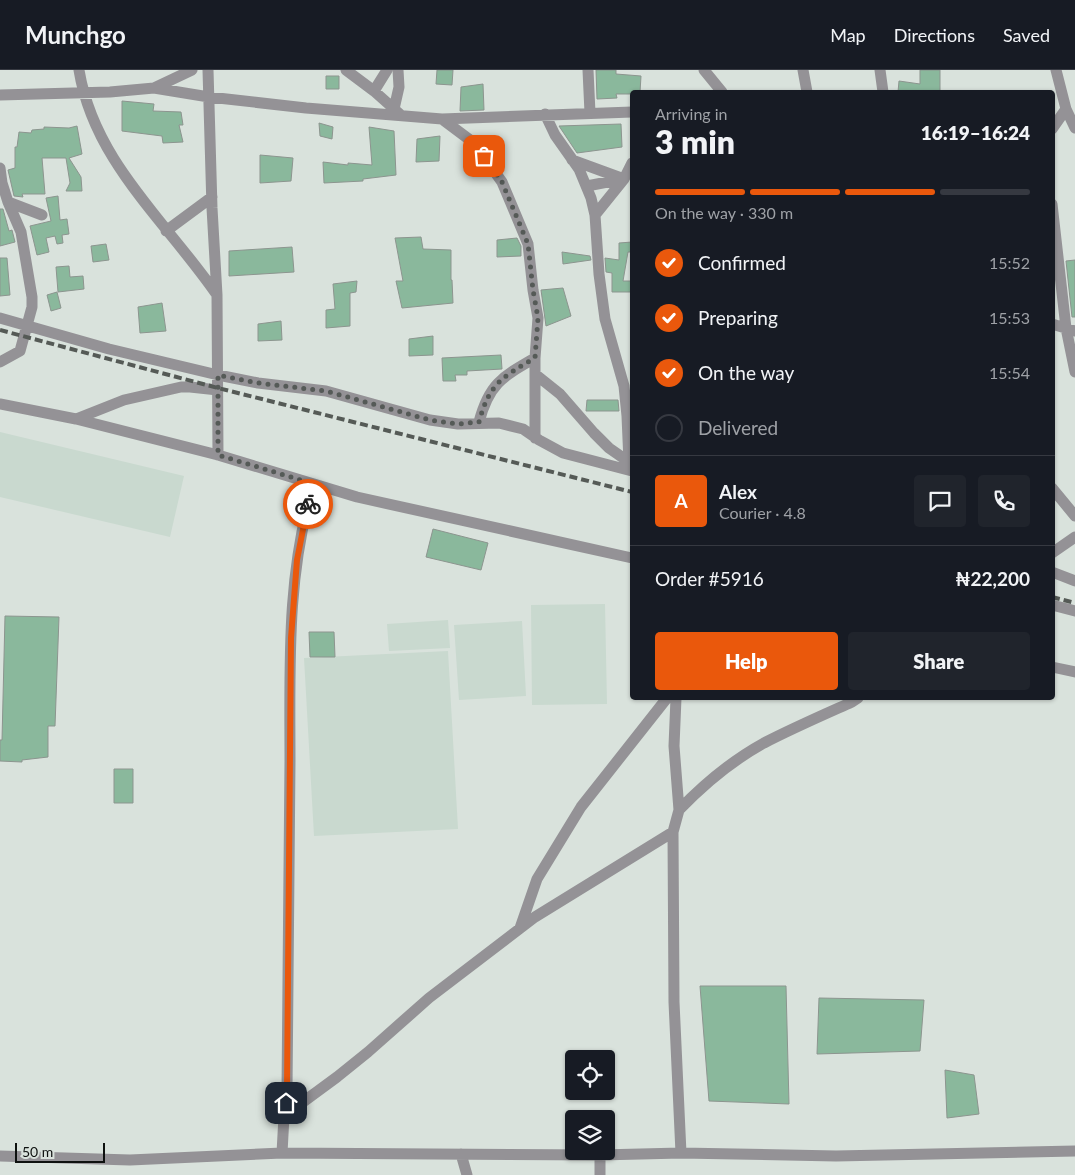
<!DOCTYPE html>
<html lang="en">
<head>
<meta charset="utf-8">
<style>
  :root { --surface:#171b24; --page:#20242c; --text:#f1f3f6; --muted:#9ea1a6; --line:#363941; --accent:#ea580c }
  body { margin:0; font-family:Lato,sans-serif; background:var(--page); color:var(--text); height:100vh; display:flex; flex-direction:column; font-size:19px; white-space:nowrap }
  * { box-sizing:border-box; margin:0 }
  p { font-size:16px; color:var(--muted) }
  .icon { flex:none; width:28px; height:28px; fill:none; stroke:currentColor; stroke-width:2; stroke-linecap:round; stroke-linejoin:round }
  .map { position:relative; flex:1; overflow:hidden }
  .sheet { position:absolute; left:630px; top:20px; width:425px; height:610px; display:flex; flex-direction:column; background:var(--surface); border-radius:5px; box-shadow:0 1px 4px #0004 }
  .sheet>* { flex:none }
  .controls { position:absolute; left:565px; top:980px; display:grid; gap:10px }
  .controls a { display:grid; place-items:center; width:50px; height:50px; border-radius:5px; background:var(--surface); box-shadow:0 1px 4px #0004; font-size:25px }
  .scale { position:absolute; left:15px; bottom:12px; width:90px; box-sizing:border-box; padding-left:5px; border:2px solid #0e110f; border-top:0; font-size:14px; line-height:18px; white-space:nowrap; color:#0e110f; -webkit-text-stroke:4px #d9e2dc; paint-order:stroke }
  .pin { position:absolute; display:grid; place-items:center; width:42px; height:42px; color:#fff; margin:-21px; border-radius:10px; box-shadow:0 2px 8px #0006 }
  .courier { position:absolute; display:grid; place-items:center; width:50px; height:50px; margin:-25px; border:4px solid #ea580c; border-radius:50%; background:#fff; color:#222; box-shadow:0 1px 6px #0007 }
  .summary em { font-style:normal; font-weight:800 }
  .summary div { display:flex; flex-direction:column-reverse }
  .summary { display:flex; align-items:center; justify-content:space-between; height:85px; padding:0 25px }
  h1 { font-size:32px; font-weight:800; line-height:38px }
  .bar { display:grid; grid-template-columns:repeat(4,1fr); gap:8px 5px; align-content:center; height:60px; padding:0 25px }
  .bar i { height:6px; border-radius:4px; background:var(--line) }
  .bar .on { background:var(--accent) }
  .bar p { grid-column:span 4 }
  .line { display:flex; align-items:center; gap:12px; padding:0 25px; border-top:1px solid var(--line) }
  .line div { flex:1 }
  .round { display:grid; place-items:center; flex:none; width:52px; height:52px; border-radius:5px; background:var(--page) }
  ol { padding:0 25px; list-style:none }
  li { display:flex; align-items:center; gap:15px; height:55px }
  li p { margin-inline-start:auto }
  li .icon { padding:5px; border-radius:50%; background:var(--accent); color:#fff; stroke-width:4 }
  li:last-child { color:var(--muted) }
  li i { width:28px; height:28px; border:2px solid var(--line); border-radius:50% }
  .button { display:flex; gap:10px; margin-top:auto; padding:10px 25px }
  .button a { flex:1; height:58px; border-radius:5px; background:var(--accent); color:#fff; font-size:20px; font-weight:800; line-height:58px; text-align:center }
  .button a+a { background:var(--page); color:var(--text) }
  header { display:flex; align-items:center; gap:30px; box-sizing:border-box; height:70px; padding:0 25px; background:var(--surface); border-bottom:1px solid var(--line) }
  header strong { font-size:24px }
  nav { display:flex; gap:28px; margin-inline-start:auto; font-size:18px }
  .map>svg:first-child { display:block }
  .built { fill:#c9d9cf }
  .building { fill:#8ab89c; stroke:#8c958f }
  .lines { fill:none; stroke-linecap:round; stroke-linejoin:round }
  .minor { stroke:#949296; stroke-width:11 }
  .rail { stroke:#555a56; stroke-width:4; stroke-dasharray:8 4; stroke-linecap:butt }
  .done { stroke:#555a57; stroke-width:5; stroke-dasharray:0 9 }
  .route { stroke:#ea580c; stroke-width:6 }
</style>
</head>
<body>
<header>
<strong>Munchgo</strong>
<nav><a>Map</a><a>Directions</a><a>Saved</a></nav>
</header>
<div class="map">
<svg width="1075" height="1105" viewBox="0 0 1075 1105">
  <rect width="100%" height="100%" fill="#d9e2dc"/>
  <path class="built" d="M0 362 184 406 170 467 0 427Z
    M605 534 607 634 532 635 531 535Z
    M448 550 450 578 389 581 387 554Z
    M522 551 526 626 459 630 454 555Z
    M448 581 458 759 314 766 304 588Z"/>
  <path class="building" d="M437 0H453L452 15 436 14Z
    M596 0H616V4L641 6 640 22H632V24H616L617 28 597 29Z
    M920 0H940V22H898L899 11 920 14Z
    M326 6H339V19H326Z
    M483 14 484 40 460 41 461 17Z
    M122 31 154 34 153 41 181 42 183 55H179L183 72 163 73 162 66 122 61Z
    M319 53 333 57 332 69 320 66Z
    M621 54 622 77 577 83 559 56Z
    M77 56 82 84 69 88 81 107 82 121H66L70 113 66 88H42L45 124H22L23 127 14 126 8 100 15 98V77H17L19 62 31 63 32 60 44 59V57L69 58Z
    M369 57 394 61 396 105 363 109V111L324 113 323 92 348 95V93L372 95Z
    M440 66 439 91 416 92 417 69Z
    M260 85 293 88 291 111 260 113Z
    M58 126 60 150 67 149 69 164 62 165 63 173 57 174 55 166 46 168 49 182 37 185 30 156 51 151 46 128Z
    M0 139H3L9 161 12 160 15 172 0 176Z
    M421 167 423 179 451 180V210H452L453 233 402 238 396 211H403L395 168Z
    M517 168 521 176V186L497 187V170Z
    M632 172V182H628L623 211H632V222H612V203L606 202 605 188 619 190V173Z
    M106 174 109 190 93 192 91 176Z
    M292 177 294 202 229 206V181Z
    M562 182 590 186 591 190 563 194Z
    M0 188H7L10 225 0 226Z
    M1075 190V247H1072L1066 191Z
    M69 196 70 207 83 206 84 219 58 222 56 197Z
    M357 211 356 222 350 223V256L326 258V240L335 239 333 214Z
    M563 218 571 246 546 256 541 220Z
    M57 222 61 238 51 241 47 225Z
    M162 233 166 261 140 263 138 237Z
    M281 251 282 270 258 271V254Z
    M433 266V285L409 286V269Z
    M501 285 502 299 467 301V305H455L456 311H443L442 288Z
    M587 330H618L619 341H586Z
    M433 459 488 473 481 500 426 487Z
    M5 546 59 547 55 656H48V687L22 690V692L0 691V670H2Z
    M309 562H334L335 587H310Z
    M114 699H133V733H114Z
    M700 916H786L789 1034 709 1031Z
    M819 928 924 930 920 981 817 984Z
    M945 1000 974 1005 979 1044 947 1048Z"/>
  <g class="lines">
    <path class="minor" d="M79 0C94 92 167 152 217 225
      M208 0 212 138 217 225 218 385
      M346 0 374 21 402 46
      M588 0 590 43
      M704 0 722 22
      M803 0 807 22
      M880 0 883 22
      M1056 0 1066 39 1075 58
      M154 18 192 0
      M374 21 387 0
      M0 25 110 22 154 18 209 27 306 38 442 49 632 42
      M394 39 399 17 398 0
      M545 44 555 65 579 99 591 128 595 145 599 204 605 249 624 316 627 346 629 392
      M442 49 474 73 502 112 528 174 533 220 538 248 535 288V368
      M1052 59 1066 39
      M572 90 624 109
      M0 98 2 113 8 132 42 145
      M587 116 623 109
      M1052 134 1066 258 1075 302
      M595 145 624 109 632 93
      M166 161 212 127
      M0 248 109 279 218 305 258 313 326 321 430 350 458 354 499 353 523 359 539 370 563 383 632 401
      M1052 254 1075 261
      M0 292 20 281 32 237V227L21 162 8 132
      M535 304 560 324 594 363 609 378 629 392 632 397
      M0 334 76 349 218 385 357 427 632 488
      M76 349 124 330 181 317H190L218 320
      M479 352C489 314 502 307 535 288
      M1052 418 1075 446
      M1052 483 1075 467
      M1052 502 1075 511
      M1052 535 1075 541
      M1052 597 1075 602
      M676 628 674 676 679 740 673 762 674 932 681 1083
      M679 740C704 714 733 690 764 673 793 658 823 645 852 632L858 628
      M520 858 537 809 581 737 667 628
      M284 1046 337 1007 368 982 429 928 535 847 673 762
      M282 1083 284 1046 287 1020C288 910 289 801 290 691 290 599 286 503 314 414
      M461 1084 467 1105
      M0 1086 130 1090 282 1083 600 1085 681 1083 836 1086 1075 1081
      M600 1105V1085"/>
    <path class="rail" d="M0 260 218 318 632 422
      M1052 527 1075 533"/>
  </g>
  <g class="lines">
    <path class="done" d="M308 434 314 414 218 385V305L258 313 326 321 430 350 458 354 479 352C489 314 502 307 535 288L538 248 533 220 528 174 502 112 484 86"/>
    <path class="route" d="M286 1033 287 1020 291 568 297 490 308 434"/>
  </g>
</svg>
<div class="controls">
<a><svg class="icon" aria-label="locate" viewBox="0 0 24 24"><circle cx="12" cy="12" r="6"/><path d="M12 2v4M12 18v4M2 12h4M18 12h4"/></svg></a>
<a><svg class="icon" aria-label="layers" viewBox="0 0 24 24"><path d="M12 4l9 5-9 5-9-5zM3 14l9 5 9-5"/></svg></a>
</div>
<div class="scale">50 m</div>
<div class="pin" style="left:484px;top:86px;background:#ea580c"><svg class="icon" aria-label="bag" viewBox="0 0 24 24"><path d="M5 8h14l-1 12H6zM9 8a3 3 0 0 1 6 0"/></svg></div>
<div class="pin" style="left:286px;top:1033px;background:#1f2937"><svg class="icon" aria-label="home" viewBox="0 0 24 24"><path d="M3 11l9-7 9 7M6 9v11h12V9"/></svg></div>
<div class="courier" style="left:308px;top:434px"><svg class="icon" aria-label="bike" viewBox="0 0 24 24"><circle cx="6" cy="16" r="4"/><circle cx="18" cy="16" r="4"/><path d="M6 16l4-8h5l3 8M10 8l3 8H6M13 5h3"/></svg></div>
<section class="sheet">
<div class="summary"><div><h1>3 min</h1><p>Arriving in</p></div><em>16:19–16:24</em></div>
<div class="bar"><i class="on"></i><i class="on"></i><i class="on"></i><i></i><p>On the way · 330 m</p></div>
<ol>
<li><svg class="icon" aria-label="check" viewBox="0 0 24 24"><path d="M5 12l5 5 9-10"/></svg>Confirmed<p>15:52</p></li>
<li><svg class="icon" aria-label="check" viewBox="0 0 24 24"><path d="M5 12l5 5 9-10"/></svg>Preparing<p>15:53</p></li>
<li><svg class="icon" aria-label="check" viewBox="0 0 24 24"><path d="M5 12l5 5 9-10"/></svg>On the way<p>15:54</p></li>
<li><i></i>Delivered</li>
</ol>
<div class="line" style="height:90px"><b class="round" style="background:var(--accent);color:#fff">A</b><div><b>Alex</b><p>Courier · 4.8</p></div><a class="round"><svg class="icon" aria-label="chat" viewBox="0 0 24 24"><path d="M4 5h16v11H9l-5 4z"/></svg></a><a class="round"><svg class="icon" aria-label="phone" viewBox="0 0 24 24"><path d="M5 4h4l2 5-3 2q2 4 5 5l2-3 5 2v4C11 20 4 13 5 4z"/></svg></a></div>
<div class="line" style="height:65px"><div>Order #5916</div><b>₦22,200</b></div>
<div class="button"><a>Help</a><a>Share</a></div>
</section>
</div>
</body>
</html>
